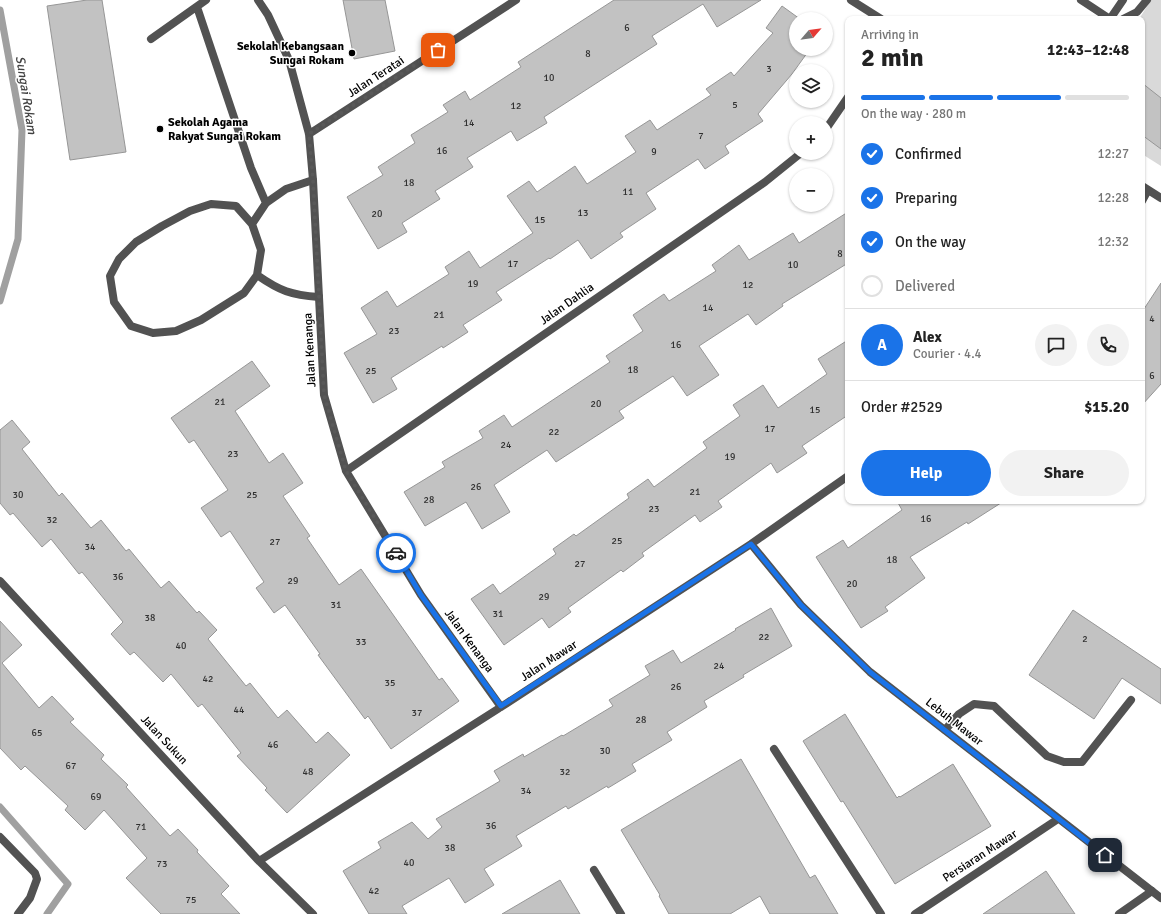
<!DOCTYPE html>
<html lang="en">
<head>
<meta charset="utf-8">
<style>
  :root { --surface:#fff; --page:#f2f2f2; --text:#222; --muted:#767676; --line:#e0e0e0; --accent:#1a73e8 }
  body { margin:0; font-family:Signika,sans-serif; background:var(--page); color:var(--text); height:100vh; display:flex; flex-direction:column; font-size:15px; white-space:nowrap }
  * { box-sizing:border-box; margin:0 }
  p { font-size:13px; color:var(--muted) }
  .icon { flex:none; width:22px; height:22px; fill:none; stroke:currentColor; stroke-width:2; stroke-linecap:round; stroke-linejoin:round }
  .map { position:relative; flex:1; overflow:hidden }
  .details { position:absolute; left:845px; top:16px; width:300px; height:488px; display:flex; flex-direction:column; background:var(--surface); border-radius:8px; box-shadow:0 1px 3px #0004 }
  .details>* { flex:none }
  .needle { width:26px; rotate:62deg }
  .tools { position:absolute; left:789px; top:12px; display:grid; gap:8px }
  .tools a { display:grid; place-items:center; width:44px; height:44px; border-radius:50%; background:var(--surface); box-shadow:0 1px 3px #0004; font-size:20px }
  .pin { position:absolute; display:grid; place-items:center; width:34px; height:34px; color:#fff; margin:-17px; border-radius:8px; box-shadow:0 2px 6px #0006 }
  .courier { position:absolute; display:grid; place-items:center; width:40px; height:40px; margin:-20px; border:3px solid #1a73e8; border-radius:50%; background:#fff; color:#222; box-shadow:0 1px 5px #0007 }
  .headline em { font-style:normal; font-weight:800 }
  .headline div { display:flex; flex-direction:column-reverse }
  .headline { display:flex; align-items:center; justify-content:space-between; height:68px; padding:0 16px }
  h1 { font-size:26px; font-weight:800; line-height:30px }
  .bar { display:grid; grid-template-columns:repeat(4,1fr); gap:6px 4px; align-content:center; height:48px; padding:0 16px }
  .bar i { height:5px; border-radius:3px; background:var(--line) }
  .bar .active { background:var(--accent) }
  .bar p { grid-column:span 4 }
  .line { display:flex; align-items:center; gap:10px; padding:0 16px; border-top:1px solid var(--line) }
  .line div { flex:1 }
  .round { display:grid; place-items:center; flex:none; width:42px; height:42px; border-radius:21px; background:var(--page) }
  ol { padding:0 16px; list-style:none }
  li { display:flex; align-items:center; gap:12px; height:44px }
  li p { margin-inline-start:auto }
  li .icon { padding:4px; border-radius:50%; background:var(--accent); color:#fff; stroke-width:4 }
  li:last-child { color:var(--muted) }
  li i { width:22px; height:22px; border:2px solid var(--line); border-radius:50% }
  .cta { display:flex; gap:8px; margin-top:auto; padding:8px 16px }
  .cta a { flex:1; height:46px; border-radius:24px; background:var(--accent); color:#fff; font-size:16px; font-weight:800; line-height:46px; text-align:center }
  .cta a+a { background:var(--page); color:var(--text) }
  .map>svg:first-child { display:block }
  .green { fill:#d9d9d9 }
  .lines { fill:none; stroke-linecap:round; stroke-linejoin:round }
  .stream { stroke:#a0a0a0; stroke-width:7 }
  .building { fill:#c2c2c2; stroke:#969696 }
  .lane { stroke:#525252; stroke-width:8 }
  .street { stroke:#525252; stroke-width:8 }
  .done { stroke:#595959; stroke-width:4; stroke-dasharray:0 7.2 }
  .route { stroke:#1a73e8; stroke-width:5 }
  .poi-dot { fill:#000; stroke:#fff; stroke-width:1.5 }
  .labels { text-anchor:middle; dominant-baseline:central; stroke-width:3; stroke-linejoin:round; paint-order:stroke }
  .number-label { font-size:10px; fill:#303030 }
  .poi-label { font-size:12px; font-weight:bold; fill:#000; stroke:#fff; text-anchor:end }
  .street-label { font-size:12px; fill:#000; stroke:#fff }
  .water-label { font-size:13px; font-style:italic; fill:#414141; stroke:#fff }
</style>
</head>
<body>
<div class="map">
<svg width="1161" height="914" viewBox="0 0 1161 914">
  <rect width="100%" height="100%" fill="#fff"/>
  <path class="green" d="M1151 0H1161V166L1142 154V19H1139Z"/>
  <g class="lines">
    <path class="stream" d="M0 10 22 130 18 239 0 301
      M0 807 68 884 47 914"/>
  </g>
  <path class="building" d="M87 0H102L126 152 70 160 47 6Z
    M343 0H385L395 51 354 59Z
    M614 0H761L717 27 703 4 652 36 657 44 544 117 547 123 517 141 511 131 467 158 473 167 435 191 440 199 402 223 407 232 378 249 347 197 383 175 378 167 415 143 411 135 448 112 443 105 465 91 470 100 521 67 518 62Z
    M782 6 800 19H796V49H810L792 74 758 114 763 121 725 146 729 153 705 169 698 159 646 193 656 209 620 233 623 237 591 259 578 240 550 259 549 258 496 292 502 300 463 325 468 332 443 348 442 346 391 378 397 389 373 403 344 353 377 334 361 308 387 291 397 307 449 274 445 267 469 251 480 268 533 233 507 196 529 181 537 192 575 166 587 184 636 152 625 136 650 120 657 130 711 95 706 89 731 72 734 76 773 33 766 28Z
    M1142 83 1161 98V149L1142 135Z
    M848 212V263L782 304 783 306 756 325 748 314 699 346 719 375 687 396 673 376 619 411 624 418 556 462 547 450 494 485 510 512 482 529 466 502 425 526 404 492 445 467 442 462 483 438 479 431 504 415 512 427 610 362 606 356 643 331 633 315 664 294 669 301 716 271 712 265 739 245 749 260 793 233 799 243Z
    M1161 283V384L1142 405V312Z
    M848 340V415L802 446 807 453 777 473 771 463 718 501 722 507 700 522 695 515 642 553 644 556 623 572 621 570 568 608 571 612 549 628 542 618 504 645 471 599 493 584 500 594 556 554 553 549 574 534 576 536 629 498 627 494 648 479 654 487 707 448 703 442 740 416 733 405 763 385 778 408 827 374 818 359Z
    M252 361 270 386 235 411 269 463 283 453 303 483 283 496 310 536 307 538 339 585 361 569 439 680 442 678 459 701 391 749 368 716 365 719 318 655 320 654 285 605 274 613 256 588 264 582 230 531 221 537 201 508 228 490 194 440 189 443 171 418Z
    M12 420 30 442 22 449 59 496 62 493 91 528 101 520 126 551 129 549 161 588 169 581 197 613 199 611 217 630 208 639 246 686 250 683 278 718 287 710 316 743 328 732 350 755 287 813 265 790 267 788 237 756 241 753 202 704 198 707 171 674 163 682 134 652 130 655 111 634 123 622 82 572 79 574 51 539 42 547 13 513 10 515 0 503V430Z
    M897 501H1004L968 524 967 522 910 557 925 578 885 607 888 611 861 628 816 557 843 540 848 548 902 510Z
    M771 608 792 646 743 675 744 677 704 701 707 707 667 732 672 740 632 764 636 771 608 788 607 786 568 809 566 806 516 836 522 846 484 869 494 885 465 903 449 878 402 906 407 914H369L343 871 381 848 378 842 412 822 428 839 442 827 436 819 500 781 494 771 523 754 524 757 562 735 563 736 613 706 609 700 650 675 645 666 673 650 681 663 736 630 735 629Z
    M1073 610 1161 669V704L1122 678 1094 719 1029 675Z
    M0 621 22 645 2 663 39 708 52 696 74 719 70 722 104 755 101 759 128 785 126 787 170 836 178 829 198 850 197 852 229 886 221 894 240 914H161L126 878 147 858 104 810 85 830 65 810 68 806 25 766 21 770 0 748Z
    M845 714 897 798 899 796 900 797 953 764 991 826 895 884 843 801 841 802 803 741Z
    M741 759 810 878 815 875 838 914H770L760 896 730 914H669L659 896 660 895 621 830Z
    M1046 871 1075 914H983Z
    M560 880 580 914H502Z"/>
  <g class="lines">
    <path class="lane" d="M197 7 251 168 266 203
      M1123 19 1137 12 1147 0
      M151 39 206 0
      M211 204 236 206 252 224 261 250 257 275 244 293 201 320 176 331 153 333 131 326 114 302 110 276 119 259 136 242 162 226 190 211Z
      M252 224 266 203 286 189 313 180
      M257 275C280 291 291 295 319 297
      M945 730 959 714 974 704 994 706 1047 756 1064 762H1082L1131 700
      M1119 914 1152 891"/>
    <path class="street" d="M258 0 268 15 289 60 309 134 313 180 324 395 346 471 421 595 501 707
      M851 0 881 19
      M1081 0 1110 19
      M1110 19 1123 0
      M826 129 848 97
      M309 134 516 0
      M1142 186 1161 198
      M1142 201 1148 190
      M346 471 765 182 801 153
      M751 544 801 605 870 672 1161 898
      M0 581 259 861 313 914
      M774 749 881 914
      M0 837 35 873 37 879 30 898 18 914
      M259 861 501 707 751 544 848 476
      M594 870 621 914
      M915 914 1058 819"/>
  </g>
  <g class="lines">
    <path class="done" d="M396 553 346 471 324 395 313 180 309 134 438 50"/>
    <path class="route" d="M396 553 421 595 501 706 751 544 801 605 870 672 1105 855"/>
  </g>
  <g class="poi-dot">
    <circle cx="352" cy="53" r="4"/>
    <circle cx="160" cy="129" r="4"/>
  </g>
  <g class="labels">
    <g class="number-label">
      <text x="627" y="28">6</text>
      <text x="588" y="54">8</text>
      <text x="769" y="69">3</text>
      <text x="549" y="78">10</text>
      <text x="735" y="105">5</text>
      <text x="516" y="106">12</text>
      <text x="469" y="123">14</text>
      <text x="701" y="136">7</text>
      <text x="442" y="151">16</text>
      <text x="654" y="152">9</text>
      <text x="409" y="183">18</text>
      <text x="628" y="192">11</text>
      <text x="583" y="213">13</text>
      <text x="377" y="214">20</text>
      <text x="540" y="220">15</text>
      <text x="840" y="254">8</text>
      <text x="513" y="264">17</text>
      <text x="793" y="265">10</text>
      <text x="473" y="284">19</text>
      <text x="748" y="285">12</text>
      <text x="708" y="308">14</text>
      <text x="439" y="315">21</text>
      <text x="1152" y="319">4</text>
      <text x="394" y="331">23</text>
      <text x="676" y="345">16</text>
      <text x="633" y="370">18</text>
      <text x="371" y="371">25</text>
      <text x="1152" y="376">6</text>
      <text x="220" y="402">21</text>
      <text x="596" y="404">20</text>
      <text x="815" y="410">15</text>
      <text x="770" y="429">17</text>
      <text x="554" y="432">22</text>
      <text x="506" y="445">24</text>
      <text x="233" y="454">23</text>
      <text x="730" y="457">19</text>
      <text x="476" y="487">26</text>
      <text x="695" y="492">21</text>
      <text x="18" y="495">30</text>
      <text x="252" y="495">25</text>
      <text x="429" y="500">28</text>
      <text x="654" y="509">23</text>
      <text x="926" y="519">16</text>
      <text x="52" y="520">32</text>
      <text x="617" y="541">25</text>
      <text x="275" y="542">27</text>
      <text x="90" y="547">34</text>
      <text x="892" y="560">18</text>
      <text x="580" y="564">27</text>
      <text x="118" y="577">36</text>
      <text x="293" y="581">29</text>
      <text x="852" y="584">20</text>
      <text x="544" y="597">29</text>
      <text x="336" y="605">31</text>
      <text x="498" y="614">31</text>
      <text x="150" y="618">38</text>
      <text x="764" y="637">22</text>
      <text x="1085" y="639">2</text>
      <text x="361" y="642">33</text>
      <text x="181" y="646">40</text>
      <text x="719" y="666">24</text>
      <text x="208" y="679">42</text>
      <text x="390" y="683">35</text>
      <text x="676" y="687">26</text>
      <text x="239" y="710">44</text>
      <text x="417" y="713">37</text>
      <text x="641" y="720">28</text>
      <text x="37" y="733">65</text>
      <text x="273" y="745">46</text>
      <text x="605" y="751">30</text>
      <text x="71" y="766">67</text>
      <text x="308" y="772">48</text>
      <text x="565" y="772">32</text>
      <text x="526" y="791">34</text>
      <text x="96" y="797">69</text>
      <text x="491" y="826">36</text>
      <text x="141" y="827">71</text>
      <text x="450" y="848">38</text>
      <text x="409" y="863">40</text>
      <text x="162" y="864">73</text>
      <text x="374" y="891">42</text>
      <text x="191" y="900">75</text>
    </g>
    <g class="poi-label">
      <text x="344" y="46">Sekolah Kebangsaan<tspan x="344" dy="14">Sungai Rokam</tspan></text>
      <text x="168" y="122" text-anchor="start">Sekolah Agama<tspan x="168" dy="14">Rakyat Sungai Rokam</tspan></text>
    </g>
    <g class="street-label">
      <text transform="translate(376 77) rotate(-33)">Jalan Teratai</text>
      <text transform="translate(567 304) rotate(-35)">Jalan Dahlia</text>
      <text transform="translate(310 350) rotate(-93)">Jalan Kenanga</text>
      <text transform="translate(469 641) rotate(54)">Jalan Kenanga</text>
      <text transform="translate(549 661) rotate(-33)">Jalan Mawar</text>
      <text transform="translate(954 722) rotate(38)">Lebuh Mawar</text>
      <text transform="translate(164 740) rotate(47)">Jalan Sukun</text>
      <text transform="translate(980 856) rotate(-33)">Persiaran Mawar</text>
    </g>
    <g class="water-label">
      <text transform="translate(26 95) rotate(81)">Sungai Rokam</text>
    </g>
  </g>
</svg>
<div class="tools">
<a><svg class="needle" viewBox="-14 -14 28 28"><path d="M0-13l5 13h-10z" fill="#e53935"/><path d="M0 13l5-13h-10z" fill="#767676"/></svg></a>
<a><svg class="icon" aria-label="layers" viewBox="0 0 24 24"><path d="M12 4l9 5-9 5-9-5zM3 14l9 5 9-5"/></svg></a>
<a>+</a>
<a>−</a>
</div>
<div class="pin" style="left:438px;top:50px;background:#ea580c"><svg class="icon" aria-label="bag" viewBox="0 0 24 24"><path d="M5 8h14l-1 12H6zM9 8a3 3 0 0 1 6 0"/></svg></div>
<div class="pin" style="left:1105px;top:855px;background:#1f2937"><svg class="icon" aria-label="home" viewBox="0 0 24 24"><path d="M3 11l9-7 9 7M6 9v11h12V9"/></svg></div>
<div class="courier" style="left:396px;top:553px"><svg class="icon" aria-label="car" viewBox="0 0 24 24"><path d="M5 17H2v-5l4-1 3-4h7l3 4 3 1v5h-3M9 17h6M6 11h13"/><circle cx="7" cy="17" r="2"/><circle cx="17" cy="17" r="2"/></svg></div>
<section class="details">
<div class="headline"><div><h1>2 min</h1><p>Arriving in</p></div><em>12:43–12:48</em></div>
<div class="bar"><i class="active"></i><i class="active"></i><i class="active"></i><i></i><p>On the way · 280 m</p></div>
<ol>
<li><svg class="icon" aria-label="check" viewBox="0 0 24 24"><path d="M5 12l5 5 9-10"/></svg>Confirmed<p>12:27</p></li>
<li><svg class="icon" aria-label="check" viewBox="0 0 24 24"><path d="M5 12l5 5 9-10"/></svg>Preparing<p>12:28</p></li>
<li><svg class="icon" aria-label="check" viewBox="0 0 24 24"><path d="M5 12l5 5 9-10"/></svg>On the way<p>12:32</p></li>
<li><i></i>Delivered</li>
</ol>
<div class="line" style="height:72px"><b class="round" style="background:var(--accent);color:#fff">A</b><div><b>Alex</b><p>Courier · 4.4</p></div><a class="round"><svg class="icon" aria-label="chat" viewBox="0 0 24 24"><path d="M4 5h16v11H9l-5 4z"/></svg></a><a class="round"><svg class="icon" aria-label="phone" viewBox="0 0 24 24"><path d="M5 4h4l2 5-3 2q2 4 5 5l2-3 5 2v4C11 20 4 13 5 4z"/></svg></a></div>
<div class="line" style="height:52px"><div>Order #2529</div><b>$15.20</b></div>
<div class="cta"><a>Help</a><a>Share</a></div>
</section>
</div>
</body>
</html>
